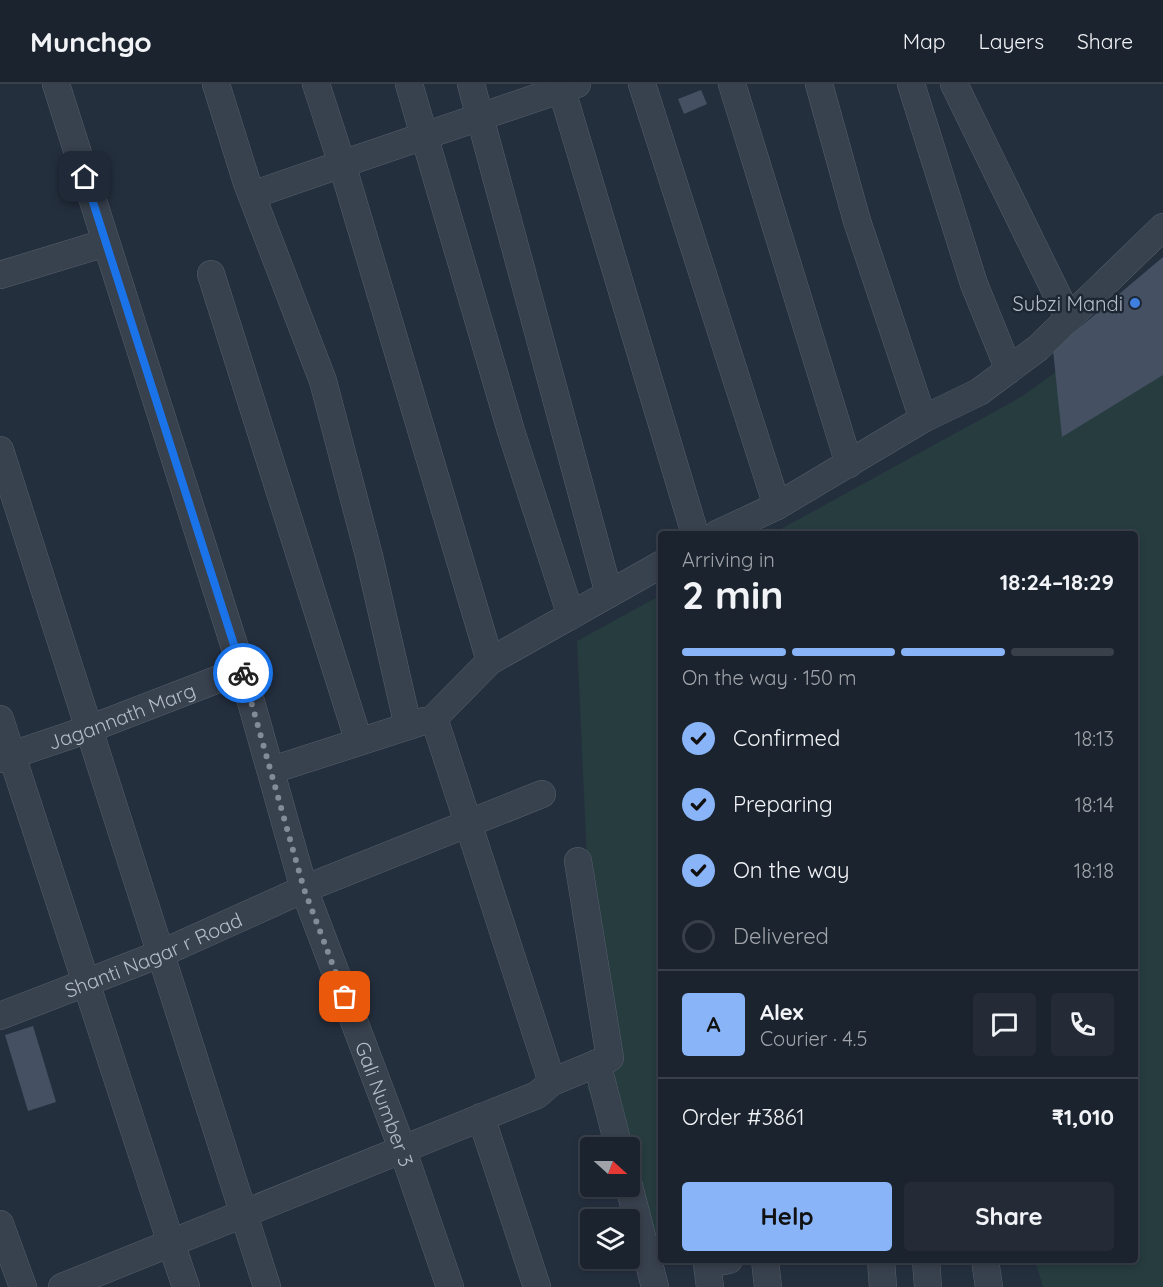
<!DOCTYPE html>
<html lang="en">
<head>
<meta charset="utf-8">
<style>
  :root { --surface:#1b232e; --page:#242b36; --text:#f1f3f6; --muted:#a0a4aa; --line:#39404a; --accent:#8ab4f8 }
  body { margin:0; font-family:Quicksand,sans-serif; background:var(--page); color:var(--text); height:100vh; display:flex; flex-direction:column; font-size:22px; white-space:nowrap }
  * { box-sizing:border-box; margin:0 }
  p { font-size:20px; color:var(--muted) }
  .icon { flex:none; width:33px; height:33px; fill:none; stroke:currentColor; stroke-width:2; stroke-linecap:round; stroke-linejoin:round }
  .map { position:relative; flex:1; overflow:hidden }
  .panel { position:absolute; left:658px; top:447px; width:480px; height:732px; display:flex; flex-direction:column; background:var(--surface); border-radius:6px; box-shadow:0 3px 9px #0003,0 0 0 2px var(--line) }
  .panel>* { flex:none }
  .needle { width:39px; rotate:111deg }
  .fabs { position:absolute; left:580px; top:1053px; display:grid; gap:12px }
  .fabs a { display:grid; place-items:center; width:60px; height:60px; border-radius:6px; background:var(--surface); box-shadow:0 3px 9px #0003,0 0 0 2px var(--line); font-size:30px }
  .pin { position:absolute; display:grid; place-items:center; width:51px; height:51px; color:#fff; margin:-26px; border-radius:12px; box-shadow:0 3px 9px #0006 }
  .courier { position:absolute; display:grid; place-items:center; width:60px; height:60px; margin:-30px; border:4px solid #1a73e8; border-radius:50%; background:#fff; color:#222; box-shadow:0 2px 8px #0007 }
  .summary em { font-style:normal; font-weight:700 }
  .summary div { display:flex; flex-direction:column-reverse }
  .summary { display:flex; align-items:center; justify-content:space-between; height:102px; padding:0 24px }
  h1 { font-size:39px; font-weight:700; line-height:45px }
  .bar { display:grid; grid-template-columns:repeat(4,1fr); gap:9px 6px; align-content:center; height:72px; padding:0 24px }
  .bar i { height:8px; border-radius:4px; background:var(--line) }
  .bar .on { background:var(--accent) }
  .bar p { grid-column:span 4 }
  .line { display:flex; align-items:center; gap:15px; padding:0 24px; border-top:2px solid var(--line) }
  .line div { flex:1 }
  .round { display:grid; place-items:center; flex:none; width:63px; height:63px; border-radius:6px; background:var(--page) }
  ol { padding:0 24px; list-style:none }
  li { display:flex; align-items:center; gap:18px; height:66px }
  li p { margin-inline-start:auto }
  li .icon { padding:6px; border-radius:50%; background:var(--accent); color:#111; stroke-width:4 }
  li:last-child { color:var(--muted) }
  li i { width:33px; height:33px; border:3px solid var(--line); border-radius:50% }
  .cta { display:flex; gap:12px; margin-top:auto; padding:12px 24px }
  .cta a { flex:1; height:69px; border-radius:6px; background:var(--accent); color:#111; font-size:24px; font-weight:700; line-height:69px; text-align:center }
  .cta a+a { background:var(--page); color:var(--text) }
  header { display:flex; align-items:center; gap:36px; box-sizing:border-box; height:84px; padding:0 30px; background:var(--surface); border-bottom:2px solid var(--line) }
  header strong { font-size:28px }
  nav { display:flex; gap:33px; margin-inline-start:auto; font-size:21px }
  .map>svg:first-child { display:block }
  .green { fill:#263c3f }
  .building { fill:#455162 }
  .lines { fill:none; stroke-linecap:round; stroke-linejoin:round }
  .minor-casing { stroke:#565f6c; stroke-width:28 }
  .minor { stroke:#38414e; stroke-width:27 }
  .done { stroke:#828b98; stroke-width:6; stroke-dasharray:0 10.8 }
  .route { stroke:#1a73e8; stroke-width:8 }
  .shop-dot { fill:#3f7fe0; stroke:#1d2633; stroke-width:2 }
  .labels { text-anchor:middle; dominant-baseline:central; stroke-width:5; stroke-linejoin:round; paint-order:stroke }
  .poi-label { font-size:20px; fill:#b4bcc9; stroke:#1d2633; text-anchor:end }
  .street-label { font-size:20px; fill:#b4bcc9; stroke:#1d2633 }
</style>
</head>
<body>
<header>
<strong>Munchgo</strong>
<nav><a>Map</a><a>Layers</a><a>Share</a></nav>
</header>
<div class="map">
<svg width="1163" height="1203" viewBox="0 0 1163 1203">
  <rect width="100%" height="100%" fill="#242f3e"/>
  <path class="green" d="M1143 225 1163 227V1203H1043L1035 1176H1136V450H772L1021 313Z
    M661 511 662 1157 647 1160 630 1102V1064L610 1063 587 1003 615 981 594 928 577 557Z"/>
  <path class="building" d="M701 6 707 20 684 30 678 15Z
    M1163 173V291L1062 353 1053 266Z
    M33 942 56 1018 28 1027 5 951Z"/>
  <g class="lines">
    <g class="minor-casing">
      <g id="minor">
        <path id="s1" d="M56 0 242 586 304 805 402 1064 450 1203"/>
        <path d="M216 0 247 99 323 297 369 472 408 642"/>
        <path d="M316 0 342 80 577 0"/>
        <path d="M409 0 511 347 571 532"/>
        <path d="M471 0 609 510"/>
        <path d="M560 0 695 450"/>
        <path d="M642 0 777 422"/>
        <path d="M732 0 849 380"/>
        <path d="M819 0 857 137 923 335 979 308 1038 264 1163 143"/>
        <path d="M911 0 974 200 1009 286"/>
        <path d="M954 0 1069 235"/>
        <path d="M252 111 342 80 490 577 662 480"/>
        <path d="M211 190 359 658"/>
        <path d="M0 191 105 159"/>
        <path d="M0 366 267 1203"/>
        <path d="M717 450 777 422 923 335"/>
        <path d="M490 577 434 634 552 998"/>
        <path d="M0 635 171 1159 537 1011 552 998 610 974 578 777"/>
        <path id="s2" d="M0 675 89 645 242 586"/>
        <path d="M272 686 424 637"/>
        <path id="s3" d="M0 932 160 870 304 805 542 710"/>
        <path d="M597 979 619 1064"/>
        <path d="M481 1033 537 1203"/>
        <path d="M629 1102 655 1203"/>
        <path d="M0 1140 23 1203"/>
        <path d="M765 1176 768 1203"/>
        <path d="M881 1176 883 1203"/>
        <path d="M926 1176 928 1203"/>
        <path d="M985 1176 989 1203"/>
        <path d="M62 1203 171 1159 186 1203"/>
        <path d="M710 1203 707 1180 729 1176"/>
      </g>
    </g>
    <use href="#minor" class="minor"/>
  </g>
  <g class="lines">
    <path class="done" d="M243 589 304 805 345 913"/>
    <path class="route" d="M85 93 243 589"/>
  </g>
  <circle class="shop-dot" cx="1135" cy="219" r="6"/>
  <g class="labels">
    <g class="poi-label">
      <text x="1123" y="219">Subzi Mandi</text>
    </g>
    <g class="street-label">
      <text stroke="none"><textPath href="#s2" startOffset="129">Jagannath Marg</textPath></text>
      <text stroke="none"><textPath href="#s3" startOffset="165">Shanti Nagar r Road</textPath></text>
      <text stroke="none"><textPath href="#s1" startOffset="1072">Gali Number 3</textPath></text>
    </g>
  </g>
</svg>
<div class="fabs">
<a><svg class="needle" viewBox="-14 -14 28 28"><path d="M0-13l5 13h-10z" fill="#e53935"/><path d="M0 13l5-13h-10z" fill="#a0a4aa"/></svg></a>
<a><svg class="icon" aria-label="layers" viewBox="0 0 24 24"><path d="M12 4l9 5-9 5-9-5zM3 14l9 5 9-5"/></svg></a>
</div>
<div class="pin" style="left:345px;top:913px;background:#ea580c"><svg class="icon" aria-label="bag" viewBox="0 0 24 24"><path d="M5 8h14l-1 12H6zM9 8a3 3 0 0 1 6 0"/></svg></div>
<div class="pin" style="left:85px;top:93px;background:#1f2937"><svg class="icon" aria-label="home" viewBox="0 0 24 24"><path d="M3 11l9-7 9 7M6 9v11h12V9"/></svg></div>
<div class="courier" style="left:243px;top:589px"><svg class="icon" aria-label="bike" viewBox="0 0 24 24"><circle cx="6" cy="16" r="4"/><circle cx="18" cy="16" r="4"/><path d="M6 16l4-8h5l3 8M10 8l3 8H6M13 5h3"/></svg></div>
<section class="panel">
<div class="summary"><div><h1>2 min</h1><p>Arriving in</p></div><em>18:24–18:29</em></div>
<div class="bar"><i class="on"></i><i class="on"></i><i class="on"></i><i></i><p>On the way · 150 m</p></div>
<ol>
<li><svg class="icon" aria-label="check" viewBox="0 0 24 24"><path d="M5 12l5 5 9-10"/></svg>Confirmed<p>18:13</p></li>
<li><svg class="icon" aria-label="check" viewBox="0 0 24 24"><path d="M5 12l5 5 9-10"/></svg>Preparing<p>18:14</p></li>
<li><svg class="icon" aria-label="check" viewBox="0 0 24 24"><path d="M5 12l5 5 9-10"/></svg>On the way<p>18:18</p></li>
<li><i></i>Delivered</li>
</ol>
<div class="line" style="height:108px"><b class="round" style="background:var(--accent);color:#111">A</b><div><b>Alex</b><p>Courier · 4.5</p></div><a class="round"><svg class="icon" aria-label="chat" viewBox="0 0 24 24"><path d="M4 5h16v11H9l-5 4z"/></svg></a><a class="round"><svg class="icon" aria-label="phone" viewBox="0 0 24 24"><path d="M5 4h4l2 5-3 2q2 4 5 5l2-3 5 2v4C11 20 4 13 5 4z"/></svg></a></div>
<div class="line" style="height:78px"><div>Order #3861</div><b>₹1,010</b></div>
<div class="cta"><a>Help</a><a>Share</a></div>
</section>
</div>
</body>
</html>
